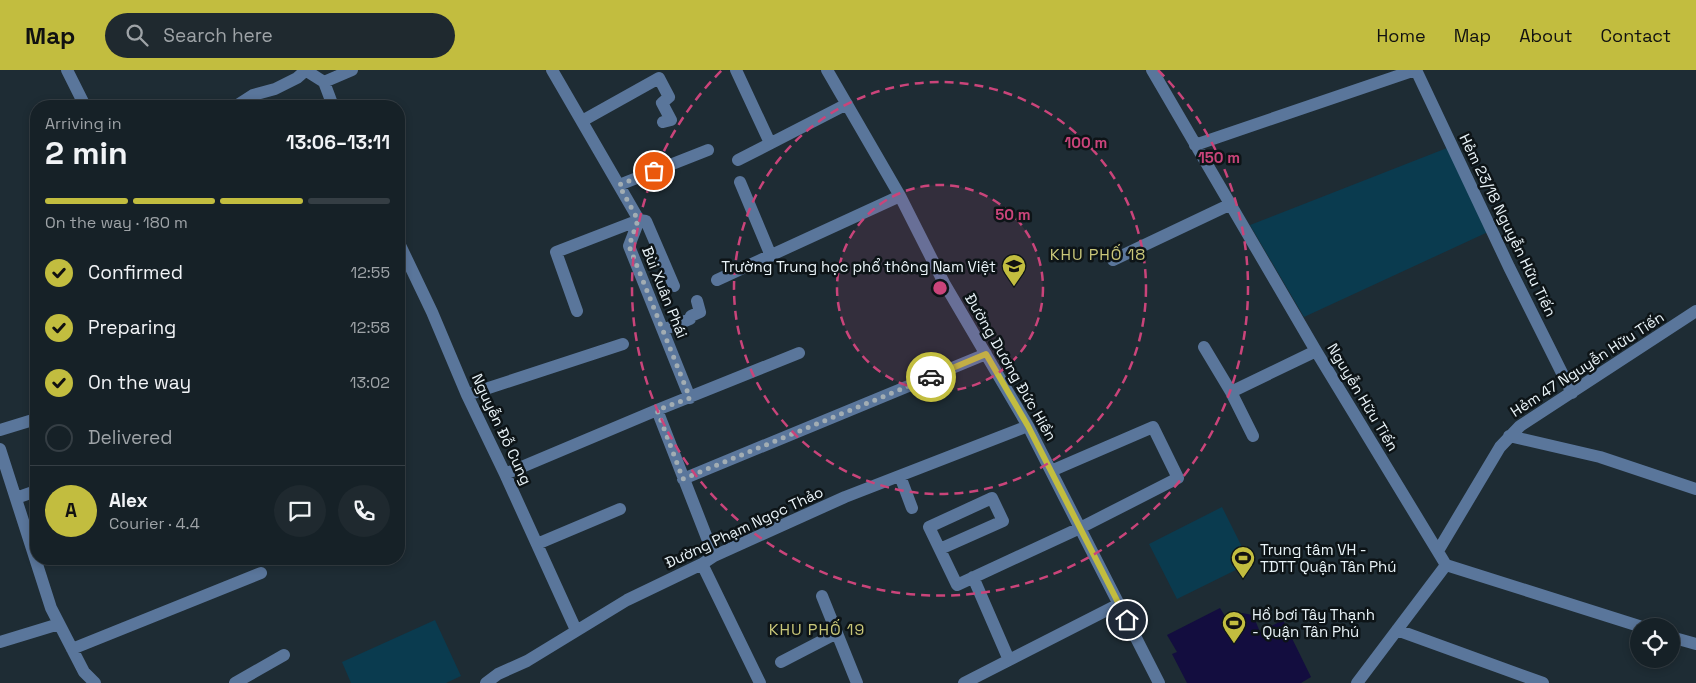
<!DOCTYPE html>
<html lang="en">
<head>
<meta charset="utf-8">
<style>
  :root { --surface:#162127; --page:#1f292f; --text:#f1f3f6; --muted:#9ea3a7; --line:#353e44; --accent:#c2bd3f }
  body { margin:0; font-family:"Space Grotesk",sans-serif; background:var(--page); color:var(--text); height:100vh; display:flex; flex-direction:column; font-size:19px; white-space:nowrap }
  * { box-sizing:border-box; margin:0 }
  p { font-size:16px; color:var(--muted) }
  .icon { flex:none; width:28px; height:28px; fill:none; stroke:currentColor; stroke-width:2; stroke-linecap:round; stroke-linejoin:round }
  .map { position:relative; flex:1; overflow:hidden }
  .drawer { position:absolute; left:30px; top:30px; width:375px; height:465px; display:flex; flex-direction:column; background:var(--surface); border-radius:20px; box-shadow:0 2px 8px #0003,0 0 0 1px var(--line) }
  .drawer>* { flex:none }
  .buttons { position:absolute; left:1630px; top:548px; display:grid; gap:10px }
  .buttons a { display:grid; place-items:center; width:50px; height:50px; border-radius:50%; background:var(--surface); box-shadow:0 2px 8px #0003,0 0 0 1px var(--line); font-size:25px }
  .pin { position:absolute; display:grid; place-items:center; width:42px; height:42px; color:#fff; margin:-21px; border:2px solid #fff; border-radius:50%; box-shadow:0 1px 5px #0007 }
  .courier { position:absolute; display:grid; place-items:center; width:50px; height:50px; margin:-25px; border:4px solid #c2bd3f; border-radius:50%; background:#fff; color:#222; box-shadow:0 1px 6px #0007 }
  .head em { font-style:normal; font-weight:700 }
  .head div { display:flex; flex-direction:column-reverse }
  .head { display:flex; align-items:center; justify-content:space-between; height:85px; padding:0 15px }
  h1 { font-size:32px; font-weight:700; line-height:38px }
  .bar { display:grid; grid-template-columns:repeat(4,1fr); gap:8px 5px; align-content:center; height:60px; padding:0 15px }
  .bar i { height:6px; border-radius:4px; background:var(--line) }
  .bar .on { background:var(--accent) }
  .bar p { grid-column:span 4 }
  .line { display:flex; align-items:center; gap:12px; padding:0 15px; border-top:1px solid var(--line) }
  .line div { flex:1 }
  .round { display:grid; place-items:center; flex:none; width:52px; height:52px; border-radius:26px; background:var(--page) }
  ol { padding:0 15px; list-style:none }
  li { display:flex; align-items:center; gap:15px; height:55px }
  li p { margin-inline-start:auto }
  li .icon { padding:5px; border-radius:50%; background:var(--accent); color:#111; stroke-width:4 }
  li:last-child { color:var(--muted) }
  li i { width:28px; height:28px; border:2px solid var(--line); border-radius:50% }
  header { display:flex; align-items:center; gap:30px; box-sizing:border-box; height:70px; padding:0 25px; background:var(--accent); color:#111 }
  header strong { font-size:24px }
  nav { display:flex; gap:28px; margin-inline-start:auto; font-size:18px }
  .search { width:350px; height:45px; background:var(--page); display:flex; align-items:center; gap:12px; box-sizing:border-box; padding:0 18px; border-radius:28px; color:var(--muted); font-size:19px }
  .map>svg:first-child { display:block }
  .green { fill:#0a3b4f }
  .water { fill:#130d3f }
  .lines { fill:none; stroke-linecap:round; stroke-linejoin:round }
  .minor { stroke:#5a769b; stroke-width:12 }
  .done { stroke:#a2adb3; stroke-width:5; stroke-dasharray:0 9 }
  .route { stroke:#c2bd3f; stroke-width:6 }
  .ring { fill:none; stroke:#ca447a; stroke-width:2.5; stroke-dasharray:9 6 }
  .labels { text-anchor:middle; dominant-baseline:central; stroke-width:5; stroke-linejoin:round; paint-order:stroke }
  .street-label { font-size:15px; fill:#e9f3f8; stroke:#0d1417 }
  .poi-label { font-size:15px; fill:#e9f3f8; stroke:#0d1417; text-anchor:start }
  .neighbourhood-label { font-size:16px; letter-spacing:1px; fill:#c9c779; stroke:#0d1417 }
  .centre { fill:#ca447a; stroke:#0d1417; stroke-width:2.5 }
  .ring-label { font-size:15px; text-anchor:middle; font-weight:bold; fill:#ca447a; stroke:#0d1417; stroke-width:5; stroke-linejoin:round; paint-order:stroke }
</style>
</head>
<body>
<header>
<strong>Map</strong>
<div class="search"><svg class="icon" aria-label="search" viewBox="0 0 24 24"><circle cx="10" cy="10" r="6"/><path d="M15 15l6 6"/></svg>Search here</div>
<nav><a>Home</a><a>Map</a><a>About</a><a>Contact</a></nav>
</header>
<div class="map">
<svg width="1696" height="613" viewBox="0 0 1696 613">
  <rect width="100%" height="100%" fill="#1e2c34"/>
  <path class="green" d="M1447 78 1488 162 1304 247 1250 155Z
    M1222 437 1250 493 1177 529 1149 474Z
    M435 550 461 606 446 613H351L342 592Z"/>
  <path class="water" d="M1220 538 1228 551 1242 543 1253 545 1260 562 1283 550 1311 607 1301 613H1187L1172 584 1177 582 1167 565Z"/>
  <g class="lines">
    <path class="minor" d="M67 0 85 36
      M305 0 324 12 333 36
      M552 0 639 150 629 176 690 328
      M736 0 770 73
      M827 0 900 126 944 213 1028 356 1159 613
      M1152 0 1316 281 1446 495 1639 556
      M1416 0 1509 197 1572 323
      M324 12 352 0
      M236 36 253 25 275 19 297 8 305 1
      M582 51 659 8 669 27 662 33 671 50 663 52
      M1195 75 1415 0
      M738 90 847 34
      M740 112 771 186
      M619 115 708 80
      M399 173 432 242 467 325 505 404 576 560
      M1113 190 1231 134
      M717 210 900 126
      M577 241 556 182 639 150 646 151 674 216
      M663 260 690 249 691 246 700 242 697 231
      M1204 277 1231 322 1253 366
      M1231 322 1316 281
      M467 325 623 274
      M657 340 714 486
      M0 360 36 349
      M1509 366 1600 387 1696 419
      M0 379 51 538 84 602 95 613
      M505 404 657 340 799 283
      M900 406 912 438
      M683 409 986 284
      M16 428 36 421
      M537 474 620 439
      M940 479 1003 451 992 428 929 457 957 515 1080 458 1178 408 1153 357 1051 401
      M1438 481 1500 377 1520 356 1696 241
      M702 494 760 613
      M973 507 1009 590
      M822 526 857 613
      M1397 560 1543 613
      M1671 567 1696 574
      M0 572 59 554
      M72 579 261 503
      M781 592 837 563
      M235 613 284 585
      M486 613 498 604 527 591 627 530 702 494 714 486 845 427 1028 356
      M964 613 1119 534
      M1357 613 1446 495"/>
  </g>
  <g class="lines">
    <path class="done" d="M654 101 619 115 638 150 629 176 690 328 657 340 683 409 931 307"/>
    <path class="route" d="M931 307 986 284 1028 356 1127 550"/>
  </g>
  <circle cx="940" cy="218" r="103" fill="#ca447a" fill-opacity=".12"/>
  <g class="ring">
    <circle cx="940" cy="218" r="103"/>
    <circle cx="940" cy="218" r="206"/>
    <path d="M1158 0A308 308 0 1 1 722 0"/>
  </g>
  <defs>
    <g id="school-pin" transform="scale(1.25)"><path d="M0 17L-7.5 6A9.5 9.5 0 1 1 7.5 6Z" fill="#c2bd3f" stroke="#0d1417"/><path d="M0-5L7-2L0 1L-7-2ZM-4 1L0 2.5L4 1V4Q0 6-4 4Z" fill="#111"/></g>
    <g id="stadium-pin" transform="scale(1.25)"><path d="M0 17L-7.5 6A9.5 9.5 0 1 1 7.5 6Z" fill="#c2bd3f" stroke="#0d1417"/><path d="M0-5a6.5 5 0 1 0 0 10a6.5 5 0 1 0 0-10ZM-3.5-1.8h7v3.6h-7Z" fill="#111"/></g>
  </defs>
  <g fill-rule="evenodd">
    <use href="#school-pin" x="1014" y="196"/>
    <use href="#stadium-pin" x="1243" y="488"/>
    <use href="#stadium-pin" x="1234" y="553"/>
  </g>
  <g class="labels">
    <g class="street-label">
      <text transform="translate(1508 155) rotate(64)">Hẻm 23/18 Nguyễn Hữu Tiến</text>
      <text transform="translate(665 222) rotate(68)">Bùi Xuân Phái</text>
      <text transform="translate(1587 294) rotate(-33)">Hẻm 47 Nguyễn Hữu Tiến</text>
      <text transform="translate(1011 297) rotate(60)">Đường Dương Đức Hiền</text>
      <text transform="translate(1363 327) rotate(59)">Nguyễn Hữu Tiến</text>
      <text transform="translate(502 359) rotate(65)">Nguyễn Đỗ Cung</text>
      <text transform="translate(744 457) rotate(-25)">Đường Phạm Ngọc Thảo</text>
    </g>
    <g class="poi-label">
      <text x="996" y="196" text-anchor="end">Trường Trung học phổ thông Nam Việt</text>
      <text x="1260" y="479">Trung tâm VH -<tspan x="1260" dy="17">TDTT Quận Tân Phú</tspan></text>
      <text x="1252" y="544">Hồ bơi Tây Thạnh<tspan x="1252" dy="17">- Quận Tân Phú</tspan></text>
    </g>
    <g class="neighbourhood-label">
      <text x="1098" y="184">KHU PHỐ 18</text>
      <text x="817" y="559">KHU PHỐ 19</text>
    </g>
  </g>
  <circle cx="940" cy="218" r="8" class="centre"/>
  <g class="ring-label">
    <text x="1086" y="78">100 m</text>
    <text x="1219" y="93">150 m</text>
    <text x="1013" y="150">50 m</text>
  </g>
</svg>
<div class="buttons">
<a><svg class="icon" aria-label="locate" viewBox="0 0 24 24"><circle cx="12" cy="12" r="6"/><path d="M12 2v4M12 18v4M2 12h4M18 12h4"/></svg></a>
</div>
<div class="pin" style="left:654px;top:101px;background:#ea580c"><svg class="icon" aria-label="bag" viewBox="0 0 24 24"><path d="M5 8h14l-1 12H6zM9 8a3 3 0 0 1 6 0"/></svg></div>
<div class="pin" style="left:1127px;top:550px;background:#1f2937"><svg class="icon" aria-label="home" viewBox="0 0 24 24"><path d="M3 11l9-7 9 7M6 9v11h12V9"/></svg></div>
<div class="courier" style="left:931px;top:307px"><svg class="icon" aria-label="car" viewBox="0 0 24 24"><path d="M5 17H2v-5l4-1 3-4h7l3 4 3 1v5h-3M9 17h6M6 11h13"/><circle cx="7" cy="17" r="2"/><circle cx="17" cy="17" r="2"/></svg></div>
<section class="drawer">
<div class="head"><div><h1>2 min</h1><p>Arriving in</p></div><em>13:06–13:11</em></div>
<div class="bar"><i class="on"></i><i class="on"></i><i class="on"></i><i></i><p>On the way · 180 m</p></div>
<ol>
<li><svg class="icon" aria-label="check" viewBox="0 0 24 24"><path d="M5 12l5 5 9-10"/></svg>Confirmed<p>12:55</p></li>
<li><svg class="icon" aria-label="check" viewBox="0 0 24 24"><path d="M5 12l5 5 9-10"/></svg>Preparing<p>12:58</p></li>
<li><svg class="icon" aria-label="check" viewBox="0 0 24 24"><path d="M5 12l5 5 9-10"/></svg>On the way<p>13:02</p></li>
<li><i></i>Delivered</li>
</ol>
<div class="line" style="height:90px"><b class="round" style="background:var(--accent);color:#111">A</b><div><b>Alex</b><p>Courier · 4.4</p></div><a class="round"><svg class="icon" aria-label="chat" viewBox="0 0 24 24"><path d="M4 5h16v11H9l-5 4z"/></svg></a><a class="round"><svg class="icon" aria-label="phone" viewBox="0 0 24 24"><path d="M5 4h4l2 5-3 2q2 4 5 5l2-3 5 2v4C11 20 4 13 5 4z"/></svg></a></div>
</section>
</div>
</body>
</html>
